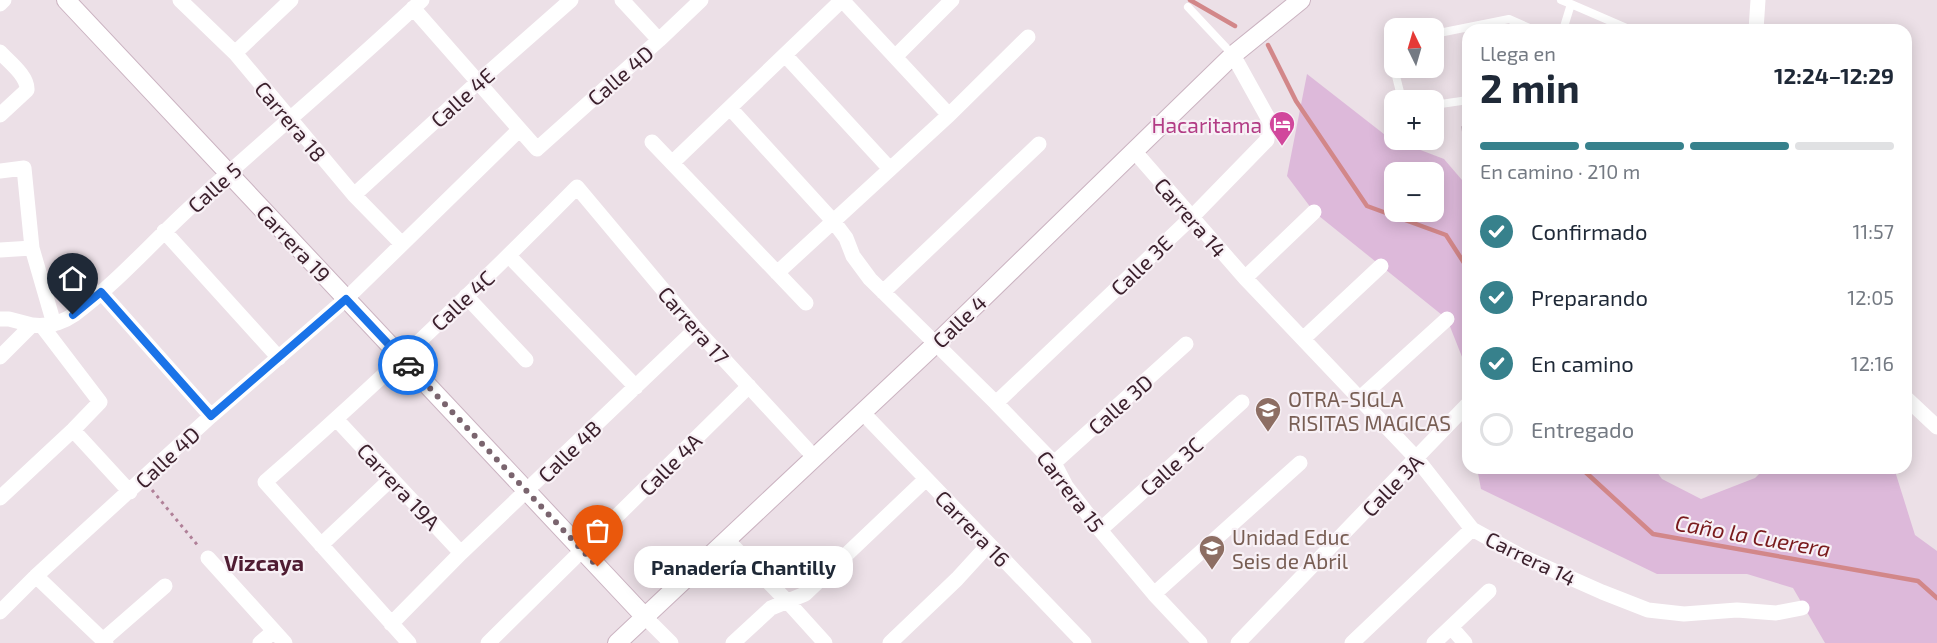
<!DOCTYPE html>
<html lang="es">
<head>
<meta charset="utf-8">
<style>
  :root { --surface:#fff; --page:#f6f6f7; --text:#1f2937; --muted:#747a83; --line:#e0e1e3; --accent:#37818c }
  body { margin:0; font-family:"Exo 2",sans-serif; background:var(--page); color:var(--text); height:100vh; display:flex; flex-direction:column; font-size:22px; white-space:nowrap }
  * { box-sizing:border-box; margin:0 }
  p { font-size:20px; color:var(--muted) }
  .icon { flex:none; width:33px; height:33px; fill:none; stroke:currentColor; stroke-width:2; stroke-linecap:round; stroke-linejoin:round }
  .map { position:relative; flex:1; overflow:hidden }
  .sheet { position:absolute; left:1462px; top:24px; width:450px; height:450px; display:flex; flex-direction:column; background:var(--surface); border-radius:18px; box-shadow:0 3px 15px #0003 }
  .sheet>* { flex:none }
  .needle { width:39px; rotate:355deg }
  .buttons { position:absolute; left:1384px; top:18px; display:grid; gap:12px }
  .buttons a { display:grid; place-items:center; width:60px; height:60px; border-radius:12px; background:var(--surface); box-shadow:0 3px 15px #0003; font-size:30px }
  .pin { position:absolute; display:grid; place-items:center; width:51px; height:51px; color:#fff; margin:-62px -26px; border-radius:50% 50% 50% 0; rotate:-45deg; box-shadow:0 0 6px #0007 }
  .pin .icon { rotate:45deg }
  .courier { position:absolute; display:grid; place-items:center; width:60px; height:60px; margin:-30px; border:4px solid #1a73e8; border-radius:50%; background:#fff; color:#222; box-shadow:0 2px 8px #0007 }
  .bubble { position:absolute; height:42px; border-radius:18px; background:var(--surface); box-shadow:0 3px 15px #0003; font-size:20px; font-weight:700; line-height:42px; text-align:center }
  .headline em { font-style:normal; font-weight:700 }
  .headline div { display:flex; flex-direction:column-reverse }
  .headline { display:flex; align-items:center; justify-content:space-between; height:102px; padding:0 18px }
  h1 { font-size:39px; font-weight:700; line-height:45px }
  .bar { display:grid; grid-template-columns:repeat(4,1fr); gap:9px 6px; align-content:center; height:72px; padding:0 18px }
  .bar i { height:8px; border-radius:4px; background:var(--line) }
  .bar .on { background:var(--accent) }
  .bar p { grid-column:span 4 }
  ol { padding:0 18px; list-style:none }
  li { display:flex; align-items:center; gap:18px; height:66px }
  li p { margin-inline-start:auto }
  li .icon { padding:6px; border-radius:50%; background:var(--accent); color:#fff; stroke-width:4 }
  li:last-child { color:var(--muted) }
  li i { width:33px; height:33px; border:3px solid var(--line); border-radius:50% }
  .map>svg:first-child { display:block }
  .green { fill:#ddb9da; fill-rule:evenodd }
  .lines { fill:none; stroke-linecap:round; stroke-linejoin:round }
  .stream { stroke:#d28789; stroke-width:4.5 }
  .building { fill:#c9b9c2; stroke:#c5b3be; stroke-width:1.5 }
  .secondary-casing { stroke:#cbb3c1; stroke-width:20 }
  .path { stroke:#b08098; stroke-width:3; stroke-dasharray:3 4.5; stroke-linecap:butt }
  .lane { stroke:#fff; stroke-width:8 }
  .street { stroke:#fff; stroke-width:15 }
  .secondary { stroke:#fff; stroke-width:18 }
  .done { stroke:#7a646e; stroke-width:6; stroke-dasharray:0 10.8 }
  .route { stroke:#1a73e8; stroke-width:8 }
  .labels { text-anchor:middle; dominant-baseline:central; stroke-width:4.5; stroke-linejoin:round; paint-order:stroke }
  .street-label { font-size:21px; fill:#3c212d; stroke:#f8f1f6 }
  .hotel-label { font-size:21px; fill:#b23c85; stroke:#f8f1f6; text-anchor:end }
  .education-label { font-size:21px; fill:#785e54; stroke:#f8f1f6; text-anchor:start }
  .water-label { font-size:22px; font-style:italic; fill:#791a1c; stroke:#f8f1f6 }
  .neighbourhood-label { font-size:22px; font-weight:bold; fill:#4f1c32; stroke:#f8f1f6 }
</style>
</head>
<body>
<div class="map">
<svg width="1937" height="643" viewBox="0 0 1937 643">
  <rect width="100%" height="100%" fill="#ece0e7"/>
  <path class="green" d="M1307 74 1389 138 1444 159 1468 187V372L1447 319 1314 212 1287 176ZM1395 172H1434V212H1395Z
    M1477 468H1654L1662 479 1701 499 1755 478 1765 468H1894L1915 535 1937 551V643H1825L1793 588 1747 574H1657L1481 489Z"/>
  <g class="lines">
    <path class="stream" d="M1190 0 1235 26
      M1268 45 1296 101 1367 206 1446 235 1468 269
      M1581 468 1653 534 1918 581 1937 598"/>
  </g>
  <path class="building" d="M1468 116V144L1467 139 1464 140 1462 127H1465L1463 117Z"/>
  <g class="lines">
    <g class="secondary-casing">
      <path id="secondary" d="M66 0 645 617
        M617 643 945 335 1233 55 1301 0"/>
    </g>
    <path class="path" d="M152 490 199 547"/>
    <path class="lane" d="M1561 0 1571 4 1563 30
      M1571 4 1631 30
      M1188 7 1233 55
      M1434 34 1509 19 1534 30
      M1395 44 1394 68 1402 100
      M1434 105 1468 100"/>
    <path class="street" d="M180 0 235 53 354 195 401 243
      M622 0 659 40
      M842 0 949 115
      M0 4 4 0
      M413 8 537 149 659 40 701 0
      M1756 30 1758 0
      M0 52C9 62 28 76 27 90L0 115
      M235 53 291 0
      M785 55 890 169
      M895 57 952 0
      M730 108 834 222 846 238 853 256 870 279 996 403 1054 463 1066 486 1100 530 1154 594 1200 643
      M652 142 806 303
      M1135 152 1245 278 1417 459 1472 529 1521 556 1602 592 1648 610 1684 614 1737 610 1776 613 1802 608
      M672 163 842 0
      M0 171 24 168 32 248 54 324
      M354 195 479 81 571 0
      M164 231 279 358
      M0 250 32 248
      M509 256 636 387
      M777 273 949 115 1028 37
      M1245 278 1314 212
      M101 292 211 416
      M883 292 1039 144
      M466 296 526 360
      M0 319H9L32 325
      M1304 338 1381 266
      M0 357 32 325C47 327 62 323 75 314 118 282 155 239 195 203 270 135 348 70 422 0
      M1360 398 1447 319
      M1906 398 1937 427
      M996 403 1192 217 1267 140 1268 118 1233 55
      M863 413 1084 643
      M337 420 461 553
      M73 430 130 492
      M1054 463 1186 344
      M0 498 73 430 100 402 42 326
      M1100 530 1242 402
      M727 540 787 601 825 643
      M321 545 391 479
      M208 558 285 643
      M36 576 106 643
      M1154 594 1300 463
      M0 612 36 576 211 416 346 299 519 130
      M645 617 671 643
      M391 624 461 553 696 329
      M1451 627 1465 643
      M103 640 165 586
      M260 643 274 631
      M409 643 265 482C373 388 476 289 577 187L696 329 815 458
      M488 643 749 386
      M733 643 771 608 805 594 926 479
      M890 643 957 579 989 544
      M1238 643 1468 404
      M1352 643 1472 529
      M1434 643 1489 591"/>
    <use href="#secondary" class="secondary"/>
  </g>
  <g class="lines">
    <path class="done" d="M408 365 598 567"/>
    <path class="route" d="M73 315 101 292 211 416 346 299 408 365"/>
  </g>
  <defs>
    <g id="hotel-pin" transform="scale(1.35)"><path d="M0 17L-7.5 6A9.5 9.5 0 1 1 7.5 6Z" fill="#d1479c" stroke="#f8f1f6"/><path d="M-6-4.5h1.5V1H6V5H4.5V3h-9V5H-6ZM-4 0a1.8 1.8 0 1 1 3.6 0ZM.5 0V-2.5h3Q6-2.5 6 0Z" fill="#fff"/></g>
    <g id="school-pin" transform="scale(1.35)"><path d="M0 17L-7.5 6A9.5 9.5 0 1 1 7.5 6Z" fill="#8d6e63" stroke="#f8f1f6"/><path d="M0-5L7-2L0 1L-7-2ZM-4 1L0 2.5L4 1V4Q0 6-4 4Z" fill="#fff"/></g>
  </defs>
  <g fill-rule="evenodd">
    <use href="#hotel-pin" x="1282" y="124"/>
    <use href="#school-pin" x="1268" y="410"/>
    <use href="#school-pin" x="1212" y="548"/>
  </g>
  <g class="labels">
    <g class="street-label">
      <text transform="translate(620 75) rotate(-41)">Calle 4D</text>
      <text transform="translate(462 97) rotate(-42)">Calle 4E</text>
      <text transform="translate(291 121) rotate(50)">Carrera 18</text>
      <text transform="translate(214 187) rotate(-42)">Calle 5</text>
      <text transform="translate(1191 217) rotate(49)">Carrera 14</text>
      <text transform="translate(294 243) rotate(47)">Carrera 19</text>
      <text transform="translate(1141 265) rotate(-44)">Calle 3E</text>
      <text transform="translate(462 300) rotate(-43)">Calle 4C</text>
      <text transform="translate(959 321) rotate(-44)">Calle 4</text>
      <text transform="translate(694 325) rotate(49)">Carrera 17</text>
      <text transform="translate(1120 404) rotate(-42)">Calle 3D</text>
      <text transform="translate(569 451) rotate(-44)">Calle 4B</text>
      <text transform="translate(167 457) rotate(-43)">Calle 4D</text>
      <text transform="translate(670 464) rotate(-45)">Calle 4A</text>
      <text transform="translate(1171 466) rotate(-42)">Calle 3C</text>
      <text transform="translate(1392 485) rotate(-46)">Calle 3A</text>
      <text transform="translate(399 486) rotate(47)">Carrera 19A</text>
      <text transform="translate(1071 491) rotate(53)">Carrera 15</text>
      <text transform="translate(973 528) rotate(46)">Carrera 16</text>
      <text transform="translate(1531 558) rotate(26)">Carrera 14</text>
    </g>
    <g class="hotel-label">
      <text x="1262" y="124">Hacaritama</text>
    </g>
    <g class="education-label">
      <text x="1288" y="398">OTRA-SIGLA<tspan x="1288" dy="24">RISITAS MAGICAS</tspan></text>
      <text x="1232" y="536">Unidad Educ<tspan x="1232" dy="24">Seis de Abril</tspan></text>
    </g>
    <g class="water-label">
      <text transform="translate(1753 535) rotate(10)">Caño la Cuerera</text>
    </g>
    <g class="neighbourhood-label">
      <text x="264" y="562">Vizcaya</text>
    </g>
  </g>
</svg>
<div class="buttons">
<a><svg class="needle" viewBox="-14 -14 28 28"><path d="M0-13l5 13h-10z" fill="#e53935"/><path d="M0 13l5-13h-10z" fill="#747a83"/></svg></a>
<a>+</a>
<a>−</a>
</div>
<div class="pin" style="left:598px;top:567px;background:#ea580c"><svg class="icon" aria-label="bag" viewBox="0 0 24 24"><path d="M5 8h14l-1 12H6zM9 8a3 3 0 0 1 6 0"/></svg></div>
<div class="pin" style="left:73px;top:315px;background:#1f2937"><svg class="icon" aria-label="home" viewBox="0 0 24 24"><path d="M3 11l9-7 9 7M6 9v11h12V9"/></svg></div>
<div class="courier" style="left:408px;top:365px"><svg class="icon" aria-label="car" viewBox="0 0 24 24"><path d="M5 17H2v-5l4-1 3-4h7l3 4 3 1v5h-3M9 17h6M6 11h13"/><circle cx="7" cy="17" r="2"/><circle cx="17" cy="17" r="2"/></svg></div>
<div class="bubble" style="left:634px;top:546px;width:219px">Panadería Chantilly</div>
<section class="sheet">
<div class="headline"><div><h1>2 min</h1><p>Llega en</p></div><em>12:24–12:29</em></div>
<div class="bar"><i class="on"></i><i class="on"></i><i class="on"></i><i></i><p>En camino · 210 m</p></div>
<ol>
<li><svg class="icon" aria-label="check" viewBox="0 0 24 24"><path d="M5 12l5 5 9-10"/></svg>Confirmado<p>11:57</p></li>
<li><svg class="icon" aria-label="check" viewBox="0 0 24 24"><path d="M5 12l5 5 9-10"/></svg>Preparando<p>12:05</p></li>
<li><svg class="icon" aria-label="check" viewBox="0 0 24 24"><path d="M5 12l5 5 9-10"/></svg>En camino<p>12:16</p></li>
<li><i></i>Entregado</li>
</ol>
</section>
</div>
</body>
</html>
